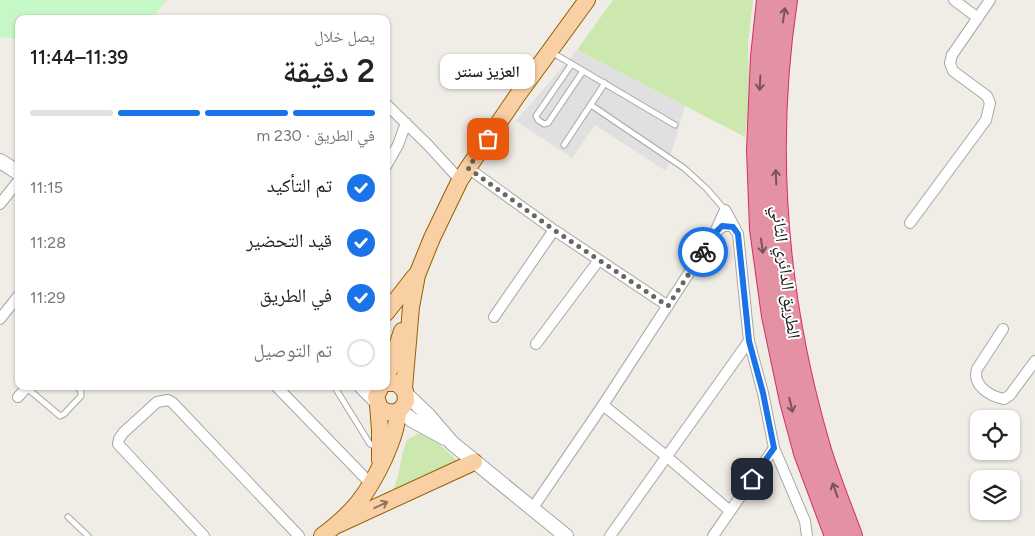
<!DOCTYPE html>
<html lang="ar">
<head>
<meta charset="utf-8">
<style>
  :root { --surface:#fff; --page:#f2f2f2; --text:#222; --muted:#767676; --line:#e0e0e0; --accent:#1a73e8 }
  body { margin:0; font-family:Figtree,"Noto Naskh Arabic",sans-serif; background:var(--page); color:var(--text); direction:rtl; height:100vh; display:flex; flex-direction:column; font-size:19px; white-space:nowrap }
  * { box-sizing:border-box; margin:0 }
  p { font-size:16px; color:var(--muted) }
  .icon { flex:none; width:28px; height:28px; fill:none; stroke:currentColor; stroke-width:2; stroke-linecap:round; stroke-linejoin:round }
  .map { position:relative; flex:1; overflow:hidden; direction:ltr }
  .details { position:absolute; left:15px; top:15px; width:375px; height:375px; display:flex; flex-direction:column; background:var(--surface); border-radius:10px; box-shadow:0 1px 4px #0004; direction:rtl }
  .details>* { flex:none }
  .tools { position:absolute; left:970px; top:410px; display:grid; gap:10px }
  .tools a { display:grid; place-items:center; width:50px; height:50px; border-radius:10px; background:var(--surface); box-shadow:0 1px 4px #0004; font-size:25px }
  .pin { position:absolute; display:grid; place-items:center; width:42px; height:42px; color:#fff; margin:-21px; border-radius:10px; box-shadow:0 2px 8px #0006 }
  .courier { position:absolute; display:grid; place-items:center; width:50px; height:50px; margin:-25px; border:4px solid #1a73e8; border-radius:50%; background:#fff; color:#222; box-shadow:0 1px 6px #0007 }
  .bubble { position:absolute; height:35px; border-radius:10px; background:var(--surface); box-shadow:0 1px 4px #0004; font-size:16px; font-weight:600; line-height:35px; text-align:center; direction:rtl }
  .headline em { font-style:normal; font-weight:600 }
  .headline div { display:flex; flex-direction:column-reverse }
  .headline { display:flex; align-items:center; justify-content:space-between; height:85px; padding:0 15px }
  h1 { font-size:32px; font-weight:600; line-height:38px }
  .bar { display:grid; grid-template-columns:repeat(4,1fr); gap:8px 5px; align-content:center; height:60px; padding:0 15px }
  .bar i { height:6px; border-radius:4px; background:var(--line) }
  .bar .on { background:var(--accent) }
  .bar p { grid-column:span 4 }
  ol { padding:0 15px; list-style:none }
  li { display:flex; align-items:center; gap:15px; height:55px }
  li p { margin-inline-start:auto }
  li .icon { padding:5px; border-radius:50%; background:var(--accent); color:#fff; stroke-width:4 }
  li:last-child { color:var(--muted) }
  li i { width:28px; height:28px; border:2px solid var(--line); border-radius:50% }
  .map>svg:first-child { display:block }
  .grass { fill:#cde8ae }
  .park { fill:#c6f8c7 }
  .parking { fill:#e0e0e0 }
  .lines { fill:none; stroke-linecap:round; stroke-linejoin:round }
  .service-casing { stroke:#a7a7a7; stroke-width:7 }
  .minor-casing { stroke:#a7a7a7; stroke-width:12 }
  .tertiary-casing { stroke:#a7a7a7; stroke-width:16 }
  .primary-casing { stroke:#966005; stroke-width:18 }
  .motorway-casing { stroke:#d52c6d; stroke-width:22 }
  .service { stroke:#fff; stroke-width:5 }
  .minor { stroke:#fff; stroke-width:10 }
  .tertiary { stroke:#fff; stroke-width:14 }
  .primary { stroke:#f9d0a3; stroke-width:16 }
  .motorway { stroke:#e491a4; stroke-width:20 }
  .oneway { stroke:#78535b }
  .oneway2 { stroke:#8c7862 }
  .done { stroke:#696765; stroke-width:5; stroke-dasharray:0 9 }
  .route { stroke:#1a73e8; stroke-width:6 }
  .labels { text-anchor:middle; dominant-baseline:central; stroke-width:4; stroke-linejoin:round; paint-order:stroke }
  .street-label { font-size:18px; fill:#202020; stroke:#fff }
</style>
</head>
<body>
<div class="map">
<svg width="1035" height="536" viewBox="0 0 1035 536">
  <rect width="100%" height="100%" fill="#f0ece6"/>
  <path class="grass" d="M613 0H753L748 42 750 97 745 137 577 50Z
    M417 434H428L462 465 387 500 394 488 398 476 403 451 407 440Z"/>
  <path class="park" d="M0 0H167L152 19H19V39L0 37Z"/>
  <path class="parking" d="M577 50 685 106 666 171 595 125 572 158 516 121Z"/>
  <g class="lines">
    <g class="service-casing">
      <path id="service" d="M553 53 675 125
        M571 65 536 116 538 120 544 124 548 123 583 71
        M591 105 684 168 707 189 725 210
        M564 145 605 83
        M334 386 370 444 378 448
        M27 388 60 416 64 414 81 396V391L76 386
        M68 517 88 536"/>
    </g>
    <g class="minor-casing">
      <path id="minor" d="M954 0 978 18
        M386 104 428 145 460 180
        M386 166 398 145 406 123
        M468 168 554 230 668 306
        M0 204 19 180
        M910 223 986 120 990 103 987 96 953 71 950 63 952 55 990 0
        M715 232 725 210 736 230
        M494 317 554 230
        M0 319 19 295
        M1003 329 977 369C972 385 989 396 1004 399L1010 395 1035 361
        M536 344 599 260
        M276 386 372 485
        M18 397 28 386
        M603 405 666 456 730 511
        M532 509 603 405 715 233C721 227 724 224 733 227L738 234 749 341 763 393 774 448 805 521 807 536
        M204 536 118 444 119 439 123 433 157 402 168 400 173 403 299 536
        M610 536 749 341
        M713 536 774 448"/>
    </g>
    <g class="tertiary-casing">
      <path id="tertiary" d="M0 161 19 173
        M361 386 376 401
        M406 394 428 415 452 443 566 536
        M400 410 412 420 445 438"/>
    </g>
    <g class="primary-casing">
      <path id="primary" d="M386 313 415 276
        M386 380 402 331
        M381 386 376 397 380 408C391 416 401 413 406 401L405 391 397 383H386
        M404 388 411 307 417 275 432 238 460 180 468 168 517 96 587 0
        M378 405 380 430V460
        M337 525 474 462
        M322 536C354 512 367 495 384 459 391 443 397 428 398 411"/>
    </g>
    <g class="motorway-casing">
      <path id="motorway" d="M767 0 761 57 757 150 760 229 772 316 790 401 804 453 835 536
        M787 0C764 151 777 300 820 447 829 477 841 506 852 536"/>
    </g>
    <use href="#service" class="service"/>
    <use href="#minor" class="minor"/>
    <use href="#tertiary" class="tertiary"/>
    <use href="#primary" class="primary"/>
    <use href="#motorway" class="motorway"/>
  </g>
  <defs><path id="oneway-shaft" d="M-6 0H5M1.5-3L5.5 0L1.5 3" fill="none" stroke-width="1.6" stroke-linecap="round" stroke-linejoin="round" transform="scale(1.25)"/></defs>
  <g class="oneway">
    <use href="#oneway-shaft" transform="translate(784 15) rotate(-81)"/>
    <use href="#oneway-shaft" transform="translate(760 83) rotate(93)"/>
    <use href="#oneway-shaft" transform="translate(776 177) rotate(-92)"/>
    <use href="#oneway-shaft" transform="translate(762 246) rotate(82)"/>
    <use href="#oneway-shaft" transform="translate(791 405) rotate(76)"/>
    <use href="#oneway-shaft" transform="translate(835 490) rotate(-110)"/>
  </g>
  <use class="oneway2" href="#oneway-shaft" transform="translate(381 505) rotate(-25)"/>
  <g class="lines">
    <path class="done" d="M488 139 468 168 554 230 668 306 703 252"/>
    <path class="route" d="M703 252 715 233 722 226 733 227 738 234 749 341 763 393 774 448 752 479"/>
  </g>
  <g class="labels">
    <g class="street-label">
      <text transform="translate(786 272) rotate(83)">الطريق الدائري الثاني</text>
    </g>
  </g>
</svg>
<div class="tools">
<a><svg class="icon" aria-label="locate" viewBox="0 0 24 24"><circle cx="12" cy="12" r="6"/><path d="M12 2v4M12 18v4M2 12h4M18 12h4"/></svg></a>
<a><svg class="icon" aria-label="layers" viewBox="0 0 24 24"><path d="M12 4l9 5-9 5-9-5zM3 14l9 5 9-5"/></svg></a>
</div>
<div class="pin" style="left:488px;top:139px;background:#ea580c"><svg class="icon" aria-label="bag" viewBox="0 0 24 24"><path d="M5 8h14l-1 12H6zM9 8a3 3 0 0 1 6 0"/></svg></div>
<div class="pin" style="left:752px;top:479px;background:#1f2937"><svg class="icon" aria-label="home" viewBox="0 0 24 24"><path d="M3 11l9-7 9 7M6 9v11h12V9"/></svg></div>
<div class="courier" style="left:703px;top:252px"><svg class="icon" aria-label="bike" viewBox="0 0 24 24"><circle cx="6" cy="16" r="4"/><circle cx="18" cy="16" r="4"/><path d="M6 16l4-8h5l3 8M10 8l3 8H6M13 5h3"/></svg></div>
<div class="bubble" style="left:440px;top:54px;width:95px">العزيز سنتر</div>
<section class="details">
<div class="headline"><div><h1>2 دقيقة</h1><p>يصل خلال</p></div><em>11:39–11:44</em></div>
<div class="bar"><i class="on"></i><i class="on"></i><i class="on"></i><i></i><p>في الطريق · 230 m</p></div>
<ol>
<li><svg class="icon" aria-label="check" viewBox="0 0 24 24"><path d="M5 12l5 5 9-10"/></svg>تم التأكيد<p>11:15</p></li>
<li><svg class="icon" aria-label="check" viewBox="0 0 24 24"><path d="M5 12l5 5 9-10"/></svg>قيد التحضير<p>11:28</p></li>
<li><svg class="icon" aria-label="check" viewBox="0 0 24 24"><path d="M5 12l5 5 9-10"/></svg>في الطريق<p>11:29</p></li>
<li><i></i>تم التوصيل</li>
</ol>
</section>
</div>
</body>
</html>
